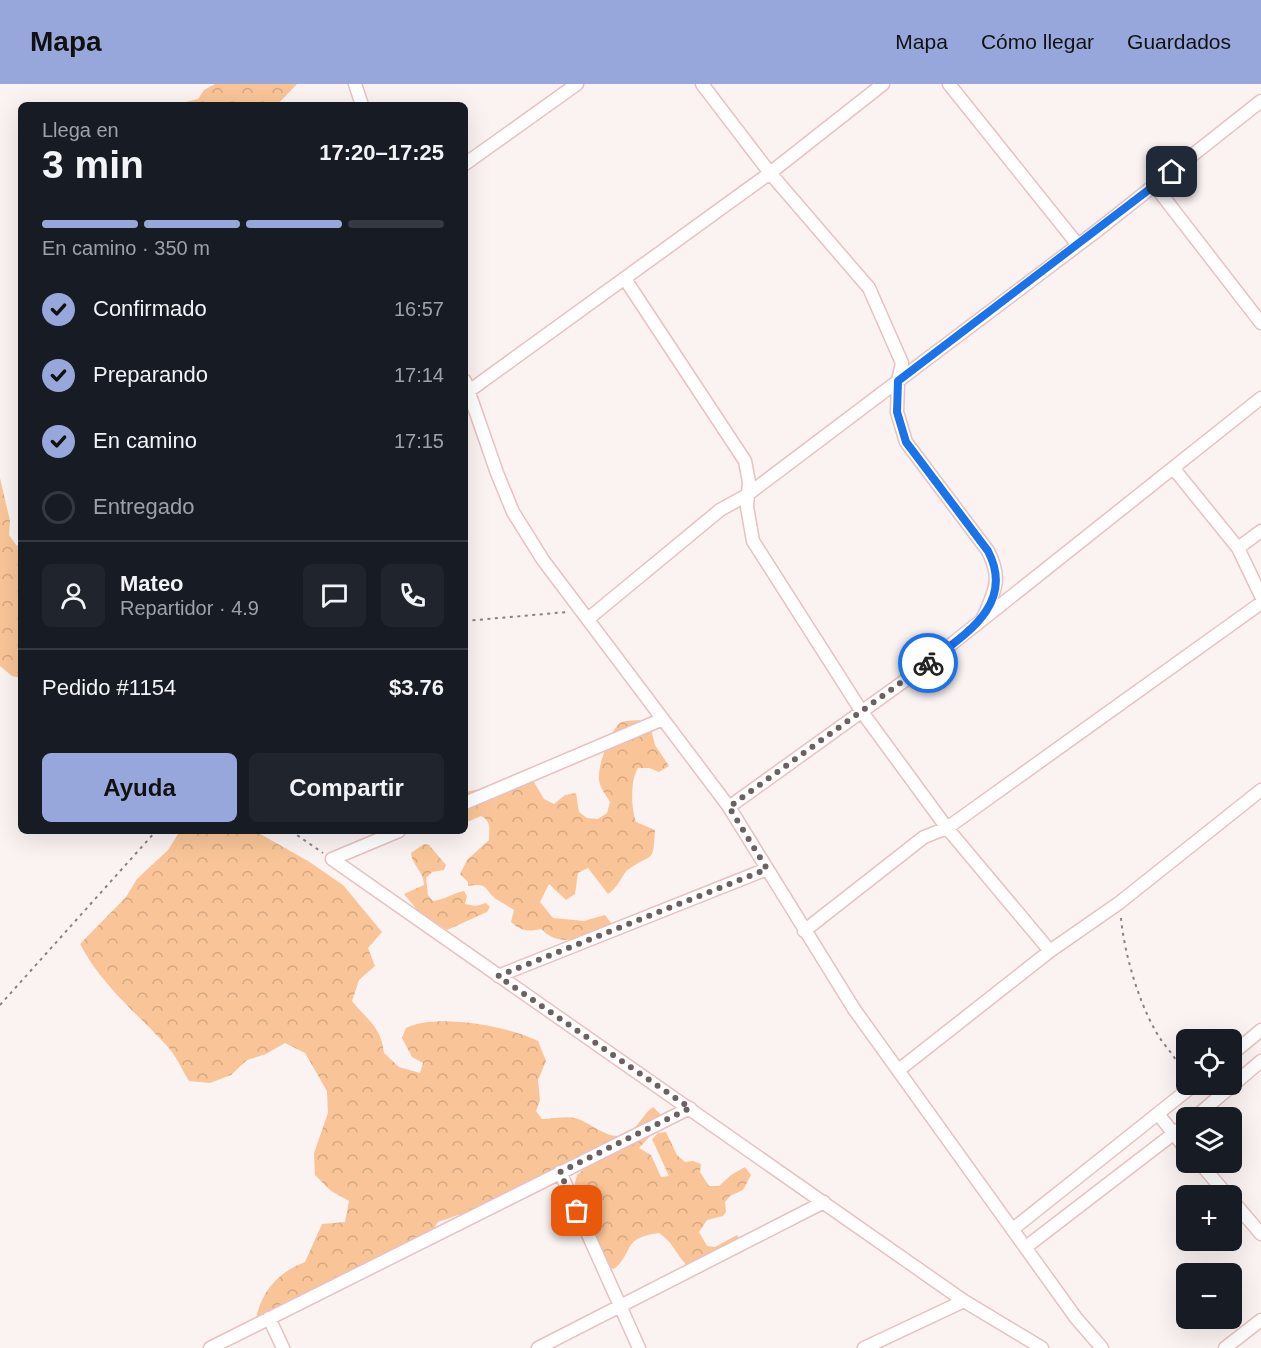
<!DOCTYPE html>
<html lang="es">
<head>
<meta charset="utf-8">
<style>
  :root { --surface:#171b24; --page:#20242c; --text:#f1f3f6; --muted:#9ea1a6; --line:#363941; --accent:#98a7db }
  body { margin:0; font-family:Arial,sans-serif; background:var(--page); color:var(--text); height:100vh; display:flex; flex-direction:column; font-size:22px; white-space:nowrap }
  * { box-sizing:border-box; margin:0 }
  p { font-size:20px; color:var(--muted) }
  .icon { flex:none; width:33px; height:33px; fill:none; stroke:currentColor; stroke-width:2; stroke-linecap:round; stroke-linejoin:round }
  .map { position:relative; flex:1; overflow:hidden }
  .details { position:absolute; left:18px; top:18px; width:450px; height:732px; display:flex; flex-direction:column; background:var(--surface); border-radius:9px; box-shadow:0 6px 24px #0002 }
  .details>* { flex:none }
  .tools { position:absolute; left:1176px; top:945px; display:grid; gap:12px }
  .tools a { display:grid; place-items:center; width:66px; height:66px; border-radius:9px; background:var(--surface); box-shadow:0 6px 24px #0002; font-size:30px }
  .pin { position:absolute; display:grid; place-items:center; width:51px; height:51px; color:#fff; margin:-26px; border-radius:12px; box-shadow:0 3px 9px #0006 }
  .courier { position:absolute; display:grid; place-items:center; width:60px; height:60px; margin:-30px; border:4px solid #1a73e8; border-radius:50%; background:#fff; color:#222; box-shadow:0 2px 8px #0007 }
  .overview em { font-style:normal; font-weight:800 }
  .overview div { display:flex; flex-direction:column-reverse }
  .overview { display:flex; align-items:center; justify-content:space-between; height:102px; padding:0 24px }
  h1 { font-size:39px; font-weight:800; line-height:45px }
  .bar { display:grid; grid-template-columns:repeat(4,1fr); gap:9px 6px; align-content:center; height:72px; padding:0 24px }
  .bar i { height:8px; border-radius:4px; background:var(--line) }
  .bar .on { background:var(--accent) }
  .bar p { grid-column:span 4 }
  .line { display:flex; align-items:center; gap:15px; padding:0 24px; border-top:2px solid var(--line) }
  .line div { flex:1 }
  .round { display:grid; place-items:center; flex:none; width:63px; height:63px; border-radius:9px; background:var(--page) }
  ol { padding:0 24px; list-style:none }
  li { display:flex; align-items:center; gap:18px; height:66px }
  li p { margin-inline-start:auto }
  li .icon { padding:6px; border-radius:50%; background:var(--accent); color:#111; stroke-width:4 }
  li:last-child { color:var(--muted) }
  li i { width:33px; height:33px; border:3px solid var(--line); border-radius:50% }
  .cta { display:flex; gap:12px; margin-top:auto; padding:12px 24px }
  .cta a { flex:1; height:69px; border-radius:9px; background:var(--accent); color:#111; font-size:24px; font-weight:800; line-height:69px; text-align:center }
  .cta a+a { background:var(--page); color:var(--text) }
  header { display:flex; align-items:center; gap:36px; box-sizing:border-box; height:84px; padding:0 30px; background:var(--accent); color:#111 }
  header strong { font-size:28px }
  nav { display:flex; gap:33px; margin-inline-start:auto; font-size:21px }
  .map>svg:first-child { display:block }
  .forest { fill:url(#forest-crowns) }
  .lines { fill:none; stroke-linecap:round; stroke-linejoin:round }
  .street-casing { stroke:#e8c1c1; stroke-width:15 }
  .path { stroke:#8c8181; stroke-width:2; stroke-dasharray:3 4.5; stroke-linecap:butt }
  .street { stroke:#fff; stroke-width:12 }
  .done { stroke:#6c6060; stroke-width:6; stroke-dasharray:0 10.8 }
  .route { stroke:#1a73e8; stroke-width:8 }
</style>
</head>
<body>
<header>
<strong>Mapa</strong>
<nav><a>Mapa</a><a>Cómo llegar</a><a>Guardados</a></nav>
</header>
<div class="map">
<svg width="1261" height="1264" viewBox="0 0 1261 1264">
  <defs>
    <pattern id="forest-crowns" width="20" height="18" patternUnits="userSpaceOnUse" patternTransform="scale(1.5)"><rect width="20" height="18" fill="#f9c598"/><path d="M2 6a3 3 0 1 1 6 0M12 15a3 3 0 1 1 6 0" fill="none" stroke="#d5a882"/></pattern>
  </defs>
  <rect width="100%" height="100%" fill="#fbf2f2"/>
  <path class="forest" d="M215 0H297L277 21H172L198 15 204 6Z
    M0 394 10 437 9 451 17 462 21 460V594L12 592 0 582Z
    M639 636 651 645 655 661 669 682 659 688 649 684H638C630 697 631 723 636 738L655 746C653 781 653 768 629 785 623 788 620 802 608 810L588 784 578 789 575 810 566 816 549 800 540 818 553 834 584 837 605 831 611 839C588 851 563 867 541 845 528 848 521 847 511 838L514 826C508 822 502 819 496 815 484 806 489 798 468 802V798L460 790 467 776 489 756C489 746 492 737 481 732L465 739V708L495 702 523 687 528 688 544 715 554 720 565 711 576 709 579 728 587 734 598 735 607 729 610 718C606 711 600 704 599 696 597 684 610 647 620 639 624 636 633 637 639 636Z
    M180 747H255L308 777 343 801 382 848 368 864 375 882 359 896 352 917C367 936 381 942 384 969L399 983 420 989 423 979 412 973 402 954 406 944C437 929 508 942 538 957L546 977 538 996 540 1016 536 1027 542 1035C552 1035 566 1032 575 1034 593 1039 613 1062 631 1047 640 1040 644 1029 653 1023L661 1031 653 1049 639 1064 651 1071 661 1093 669 1092 652 1055 658 1049 666 1048 677 1071 685 1078 693 1077 701 1080 700 1088 709 1102H719L731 1091 745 1083 751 1091 743 1106 730 1112 725 1118 726 1128 723 1132 707 1136 699 1148 707 1162 715 1163 737 1151 741 1158 689 1183C676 1172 676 1161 659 1149 621 1154 635 1167 614 1185L606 1183 573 1107 577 1091 598 1074 480 1130 458 1131 438 1138 427 1156 287 1217 276 1235 255 1241C259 1210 276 1189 305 1178L322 1140 345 1138 349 1117 331 1107 315 1091 314 1069 328 1029 327 1007 305 969 285 959 266 970 247 976 231 991 210 999 189 997C182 986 176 971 167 962 136 928 102 902 80 860L126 813 137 795 168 766Z
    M424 760 429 761 446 781 444 786 432 788 426 794 428 811 433 817C444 816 453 809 464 807L467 812 465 820 476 822 486 819 490 823 487 828 447 846 419 828 404 810 424 801C424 788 412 781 411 769Z"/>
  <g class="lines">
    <g class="street-casing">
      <path id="street" d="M355 0 362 21
        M702 0 770 89 869 204 902 279 898 297 897 328 906 358 988 467C1003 496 994 509 982 536
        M949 0 1078 161
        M465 80 577 0
        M1155 102 1261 239
        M625 195 745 377 749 398 747 423 753 457 862 628 947 744 1050 867
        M465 297 497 389 513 428 543 476 729 723 854 925 1076 1234 1102 1264
        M469 307 770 89 883 0
        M1174 385 1238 464 1261 512
        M1238 464 1261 447
        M588 535 720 426 747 411 1094 149 1261 17
        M465 719 663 635
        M729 723 914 590 1261 314
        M332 775 964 1217 1042 1264
        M332 775 399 747
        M804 847 924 753 947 744 1261 519
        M498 892 767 785
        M1232 970 1261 946
        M900 985 1050 867 1119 819 1261 706
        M1158 1030 1186 1065
        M1194 1034 1261 977
        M1199 1078 1228 1112
        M560 1088 639 1264
        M1232 1116 1261 1150
        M1013 1145 1195 1000
        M1026 1163 1186 1040
        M269 1234 283 1264
        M210 1264 690 1024
        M538 1264 824 1118
        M864 1264 964 1217
        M1225 1264 1261 1236"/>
    </g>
    <path class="path" d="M465 537 567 528
      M291 747 323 769
      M1121 834C1124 868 1138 916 1155 946 1164 963 1179 974 1184 994
      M0 921 156 747"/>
    <use href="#street" class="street"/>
  </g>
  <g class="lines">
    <path class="done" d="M577 1127 560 1088 690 1024 498 892 767 785 729 723 928 579"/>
    <path class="route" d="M928 579C964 551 1016 521 988 467L906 358 897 328 898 297 1172 88"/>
  </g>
</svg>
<div class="tools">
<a><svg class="icon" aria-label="locate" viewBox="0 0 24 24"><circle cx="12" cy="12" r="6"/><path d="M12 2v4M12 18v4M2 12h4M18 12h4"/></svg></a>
<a><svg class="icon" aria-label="layers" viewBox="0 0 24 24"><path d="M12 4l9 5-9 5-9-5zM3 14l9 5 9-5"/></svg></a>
<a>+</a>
<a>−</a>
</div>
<div class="pin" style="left:577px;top:1127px;background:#ea580c"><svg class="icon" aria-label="bag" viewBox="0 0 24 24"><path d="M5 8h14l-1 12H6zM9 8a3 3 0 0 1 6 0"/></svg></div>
<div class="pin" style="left:1172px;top:88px;background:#1f2937"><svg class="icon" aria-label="home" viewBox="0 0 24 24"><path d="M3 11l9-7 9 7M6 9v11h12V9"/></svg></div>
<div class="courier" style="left:928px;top:579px"><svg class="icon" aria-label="bike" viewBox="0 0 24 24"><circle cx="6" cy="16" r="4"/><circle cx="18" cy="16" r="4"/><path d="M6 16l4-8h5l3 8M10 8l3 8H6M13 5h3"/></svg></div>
<section class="details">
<div class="overview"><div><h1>3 min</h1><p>Llega en</p></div><em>17:20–17:25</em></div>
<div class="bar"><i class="on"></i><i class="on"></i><i class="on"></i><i></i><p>En camino · 350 m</p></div>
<ol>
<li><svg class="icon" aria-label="check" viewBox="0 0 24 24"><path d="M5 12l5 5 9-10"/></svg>Confirmado<p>16:57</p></li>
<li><svg class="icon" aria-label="check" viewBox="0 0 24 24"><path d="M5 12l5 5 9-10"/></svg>Preparando<p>17:14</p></li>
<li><svg class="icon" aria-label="check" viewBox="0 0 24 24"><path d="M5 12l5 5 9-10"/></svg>En camino<p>17:15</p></li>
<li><i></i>Entregado</li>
</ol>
<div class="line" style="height:108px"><a class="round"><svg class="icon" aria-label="person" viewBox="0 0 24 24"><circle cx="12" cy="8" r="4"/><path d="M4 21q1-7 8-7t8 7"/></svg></a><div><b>Mateo</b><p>Repartidor · 4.9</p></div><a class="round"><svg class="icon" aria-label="chat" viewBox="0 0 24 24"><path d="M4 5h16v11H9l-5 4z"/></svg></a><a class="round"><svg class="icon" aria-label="phone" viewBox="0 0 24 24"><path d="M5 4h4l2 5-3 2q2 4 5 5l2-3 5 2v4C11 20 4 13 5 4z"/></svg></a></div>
<div class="line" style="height:78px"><div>Pedido #1154</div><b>$3.76</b></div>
<div class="cta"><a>Ayuda</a><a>Compartir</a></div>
</section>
</div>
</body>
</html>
